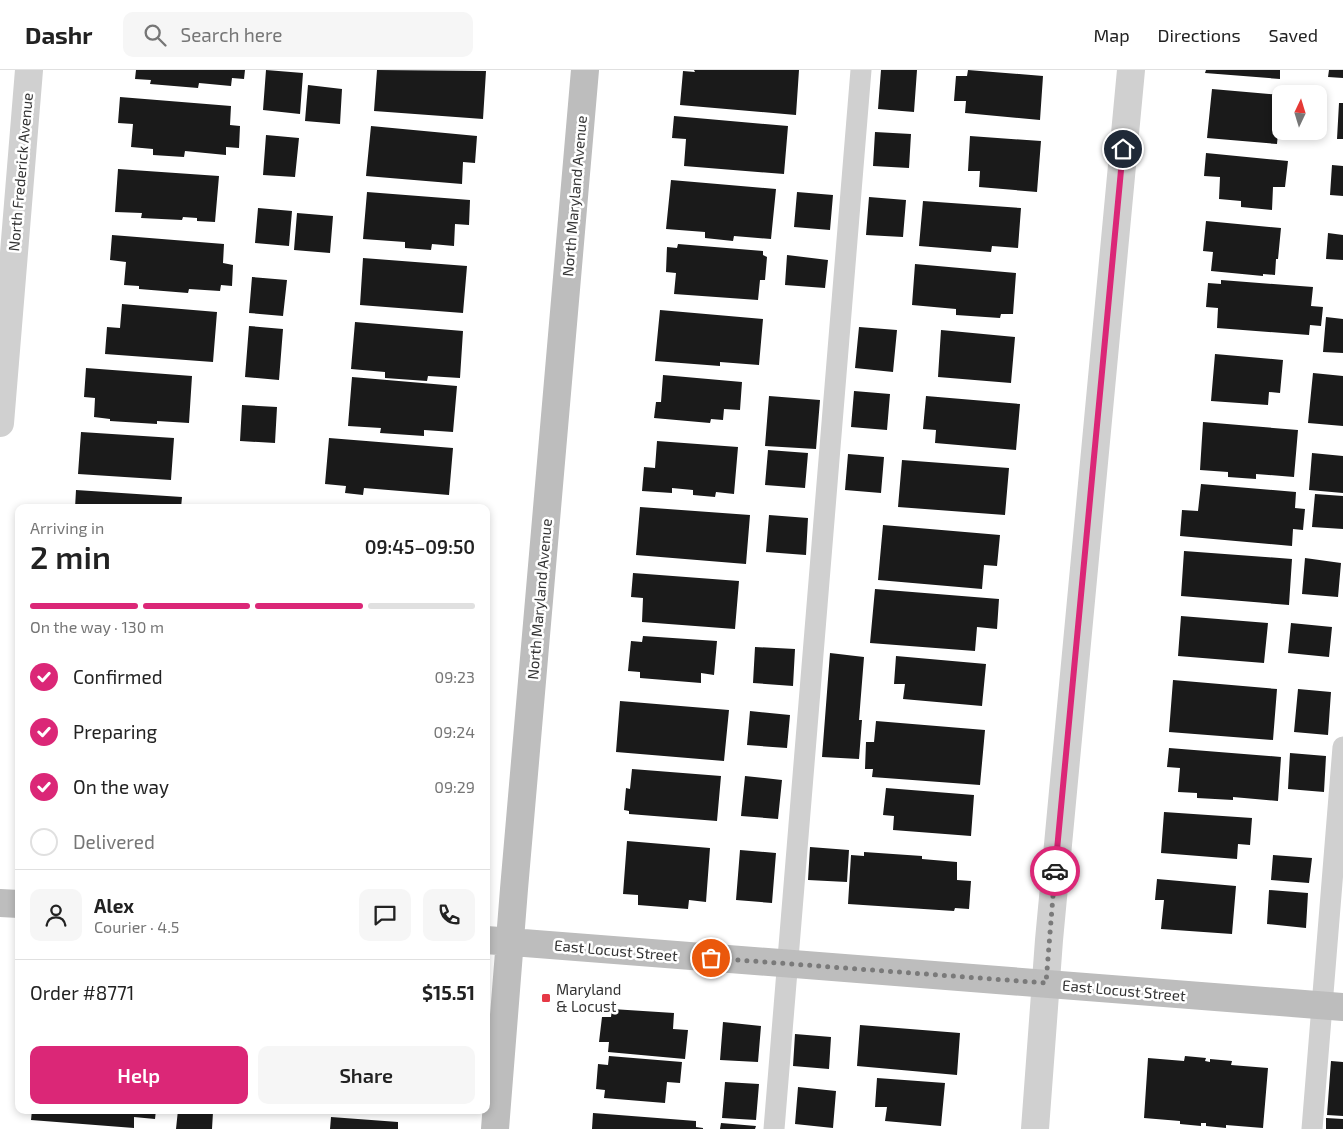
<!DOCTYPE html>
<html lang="en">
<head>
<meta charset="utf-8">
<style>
  :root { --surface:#fff; --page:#f6f6f6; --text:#222; --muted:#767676; --line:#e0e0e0; --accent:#db2777 }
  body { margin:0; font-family:"Exo 2",sans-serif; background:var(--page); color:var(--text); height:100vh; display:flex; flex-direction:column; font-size:19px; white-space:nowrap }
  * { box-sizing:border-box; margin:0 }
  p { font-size:16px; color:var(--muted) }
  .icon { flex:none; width:28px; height:28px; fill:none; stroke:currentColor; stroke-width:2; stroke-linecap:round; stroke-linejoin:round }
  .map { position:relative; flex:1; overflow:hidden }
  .sheet { position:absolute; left:15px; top:434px; width:475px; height:610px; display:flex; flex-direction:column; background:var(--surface); border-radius:10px; box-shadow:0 2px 8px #0003 }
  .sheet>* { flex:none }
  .needle { width:32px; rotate:4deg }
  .controls { position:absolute; left:1272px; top:15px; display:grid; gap:10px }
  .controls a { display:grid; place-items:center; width:55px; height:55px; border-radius:10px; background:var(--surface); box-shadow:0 2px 8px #0003; font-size:25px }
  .pin { position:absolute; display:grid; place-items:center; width:42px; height:42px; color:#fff; margin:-21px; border:2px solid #fff; border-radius:50%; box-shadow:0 1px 5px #0007 }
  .courier { position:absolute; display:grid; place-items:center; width:50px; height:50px; margin:-25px; border:4px solid #db2777; border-radius:50%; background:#fff; color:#222; box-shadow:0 1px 6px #0007 }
  .head em { font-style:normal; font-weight:600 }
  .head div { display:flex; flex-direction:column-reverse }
  .head { display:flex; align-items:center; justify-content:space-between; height:85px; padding:0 15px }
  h1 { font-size:32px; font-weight:600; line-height:38px }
  .bar { display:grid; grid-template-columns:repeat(4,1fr); gap:8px 5px; align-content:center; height:60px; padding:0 15px }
  .bar i { height:6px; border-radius:4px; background:var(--line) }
  .bar .selected { background:var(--accent) }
  .bar p { grid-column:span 4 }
  .line { display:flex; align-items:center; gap:12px; padding:0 15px; border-top:1px solid var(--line) }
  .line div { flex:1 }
  .round { display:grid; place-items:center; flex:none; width:52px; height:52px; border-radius:10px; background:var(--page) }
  ol { padding:0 15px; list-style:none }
  li { display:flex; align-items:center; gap:15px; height:55px }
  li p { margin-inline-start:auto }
  li .icon { padding:5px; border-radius:50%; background:var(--accent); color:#fff; stroke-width:4 }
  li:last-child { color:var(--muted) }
  li i { width:28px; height:28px; border:2px solid var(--line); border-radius:50% }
  .action { display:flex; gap:10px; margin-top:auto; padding:10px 15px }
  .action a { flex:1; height:58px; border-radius:10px; background:var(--accent); color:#fff; font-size:20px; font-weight:600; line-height:58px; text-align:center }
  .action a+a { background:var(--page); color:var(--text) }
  header { display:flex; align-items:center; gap:30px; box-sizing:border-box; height:70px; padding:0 25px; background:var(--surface); border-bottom:1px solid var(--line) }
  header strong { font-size:24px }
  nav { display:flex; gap:28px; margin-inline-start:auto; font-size:18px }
  .search { width:350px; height:45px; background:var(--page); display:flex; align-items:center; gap:12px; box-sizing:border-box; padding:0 18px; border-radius:10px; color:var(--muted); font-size:19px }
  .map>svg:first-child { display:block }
  .building { fill:#1a1a1a }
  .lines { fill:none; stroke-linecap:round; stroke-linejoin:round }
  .lane { stroke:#d0d0d0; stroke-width:21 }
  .street { stroke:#d0d0d0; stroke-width:28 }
  .secondary { stroke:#bdbdbd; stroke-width:28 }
  .done { stroke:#7a7a7a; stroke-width:5; stroke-dasharray:0 9 }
  .route { stroke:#db2777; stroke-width:6 }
  .poi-dot { fill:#e63946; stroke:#fff; stroke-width:2 }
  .labels { text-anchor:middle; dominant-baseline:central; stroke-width:5; stroke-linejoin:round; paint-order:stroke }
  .street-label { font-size:15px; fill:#333; stroke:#fff }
  .poi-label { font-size:15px; fill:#333; stroke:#fff; text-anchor:start }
</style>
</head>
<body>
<header>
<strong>Dashr</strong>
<div class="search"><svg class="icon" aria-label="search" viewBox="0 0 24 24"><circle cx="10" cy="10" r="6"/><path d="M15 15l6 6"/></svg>Search here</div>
<nav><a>Map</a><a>Directions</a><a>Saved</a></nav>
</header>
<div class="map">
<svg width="1343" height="1059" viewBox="0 0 1343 1059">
  <rect width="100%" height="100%" fill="#fff"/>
  <path class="building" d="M136 0H245L244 9 232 8 231 16 199 13 198 18 150 14 151 10 135 9Z
    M266 0 303 3 300 44 263 40Z
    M377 0 486 1 483 49 374 41Z
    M694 0H799L796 45 680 35 683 1 695 2Z
    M881 0H917L914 42 878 39Z
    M968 0 1043 6 1040 50 965 43 966 31H954L956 6H967Z
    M1206 0H1280V9L1205 3Z
    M1329 0H1343V8L1328 7Z
    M308 15 342 19 340 54 305 51Z
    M1212 19 1281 25V52H1279L1277 74 1207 68Z
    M120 27 231 36 230 55 240 56 239 78 226 77V85L185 81 184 87 153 85V79L131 77 133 54 118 53Z
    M1339 33H1343V69H1337Z
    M674 46 788 56 784 104 684 96 686 69 672 68Z
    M371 56 477 66 475 93 463 92 462 114 366 106Z
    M875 62 911 64 909 98 873 96Z
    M266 65 299 68 295 107 263 105Z
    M970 66 1041 71 1037 122 979 117 980 101H968Z
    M1206 83 1288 91 1285 117H1273L1272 140 1241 137V131L1219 129 1220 107 1204 106Z
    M1332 95 1343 96V126L1330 125Z
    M118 99 219 106 215 152 197 151V148L183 147 182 150 141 148 142 143 115 142Z
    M671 110 776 119 771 169 734 166 733 171 705 168V162L666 159Z
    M367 122 470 130 469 155 455 154 454 176 432 174 431 180 405 178V172L363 169Z
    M797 122 833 125 830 160 794 157Z
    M869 127 906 130 903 167 866 165Z
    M923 131 1021 138 1018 178 992 176 991 182 919 176Z
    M258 138 292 141 289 176 255 173Z
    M297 143 333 146 330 183 294 180Z
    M1206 151 1281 158 1278 189H1276L1275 205 1263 204V206L1211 201 1213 182 1203 181Z
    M1328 163 1343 165V190L1326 189Z
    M112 165 224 174 223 193 233 195 232 216 221 215 220 221 189 219 188 223 139 219V216L124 215 126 192 110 190Z
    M678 174 763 181V185L767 187 765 210H760L758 230 674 224 676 203 666 202 667 177 677 178Z
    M787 185 828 190 825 218 785 215Z
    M363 188 467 196 463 243 360 235Z
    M915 194 1016 203 1013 244H1001L1000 248 956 245V239L912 235Z
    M252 207 287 210 283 246 249 243Z
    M1221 210 1313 217 1311 236 1323 237 1321 256 1310 255 1309 265 1217 258 1218 238 1206 237 1208 213 1221 214Z
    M122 234 217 242 213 292 105 284 107 257 120 258Z
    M660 240 763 249 759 295 720 292V296L655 291Z
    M1326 247 1343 249V283L1323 282Z
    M355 252 463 261 460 308 428 306 427 311 385 308V302L351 299Z
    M249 256 283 259 279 310 245 307Z
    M859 257 897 260 893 302 855 298Z
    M941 260 1015 267 1011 313 938 307Z
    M1215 284 1283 290 1280 323 1269 322 1268 335 1211 331Z
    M86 298 192 306 189 353 157 351V354L110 351V349L94 347 95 328 84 327Z
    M1313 303 1343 306V356L1308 353Z
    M663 305 742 312 740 340 724 339 723 350 711 349 710 353 654 348 656 332H661Z
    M352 307 457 316 453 362 424 360V366L380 363 381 358 348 356Z
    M854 321 890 324 887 360 851 357Z
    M769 326 820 330 816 379 765 376Z
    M926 326 1020 334 1016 380 935 373 936 360 923 359Z
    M242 335 277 337 275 373 240 371Z
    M1203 352 1298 360 1294 407 1256 404V409L1228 407V402L1200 400Z
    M81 362 174 368 171 410 78 404Z
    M329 368 453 378 449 425 364 418 363 425 345 423 346 416 325 414Z
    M657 371 738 377 734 424 716 422 715 427 693 425V420L672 418V423L642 421 644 397 655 398Z
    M768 380 808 383 805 418 765 415Z
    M1312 383 1343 386V423L1309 420Z
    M848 384 884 387 881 423 845 420Z
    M902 390 1009 398 1005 445 898 437Z
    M1201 414 1296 422 1295 438 1305 439 1303 460 1293 459 1292 476 1180 466 1182 440 1198 441Z
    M76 420 182 427 181 438H75Z
    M1315 424 1343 426V459L1312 457Z
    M377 434 407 436V438H377Z
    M640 437 750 445 746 494 636 485Z
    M769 445 808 448 806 485 766 482Z
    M883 455 1000 465 997 496 984 495 982 519 878 510Z
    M1184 481 1292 489 1289 535 1181 526Z
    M1305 488 1341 493 1338 527 1302 524Z
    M633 503 739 511 735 559 642 552 643 528 631 527Z
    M875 519 999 529 997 559 977 557 975 581 870 573Z
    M1181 546 1268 553 1264 593 1178 586Z
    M1291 553 1332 557 1329 587 1288 583Z
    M643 566 717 571 714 605 701 603V613L640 608V602L628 601 631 571 642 572Z
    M755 577 795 579 793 616 753 613Z
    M830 583 864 587 859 650H862L859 689 822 687Z
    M896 586 986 594 982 636 903 629 905 614H894Z
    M1173 610 1277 619 1273 670 1169 662Z
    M1298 619 1331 622 1328 665 1294 662Z
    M620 631 729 640 724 691 616 682Z
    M750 641 790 645 787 678 747 675Z
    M876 651 985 660 980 715 872 707 873 699H865L866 672H874Z
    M1169 678 1281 687 1278 731 1233 727V730L1197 728V723L1178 722 1180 698 1167 697Z
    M1290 683 1326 686 1324 722 1288 719Z
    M632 699 721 706 717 751 629 744V741L624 740 626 718 630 719Z
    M745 706 782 710 778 749 741 746Z
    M886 718 974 725 971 766 893 760 894 746 883 745Z
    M1164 742 1252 748 1250 775 1238 774 1237 789 1161 783Z
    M627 771 710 778 706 832 689 830 688 839 638 835V825L623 824Z
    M810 777 849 780 847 812 808 810Z
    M740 780 776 783 772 833 736 830Z
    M864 782 922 786V789L957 792V810L971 811 969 839 955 838 954 841 848 834 851 785 864 786Z
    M1273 785 1312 788 1309 813 1271 810Z
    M1157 809 1236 816 1232 864 1161 859 1164 830H1155Z
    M1269 820 1308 823 1306 858 1267 854Z
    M612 939 674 943 673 959 688 960 685 989 608 982 609 972H599L602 947H611Z
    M723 952 761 956 758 992 720 990Z
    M860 955 960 963 957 1005 857 996Z
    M795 964 831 967 829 999 793 996Z
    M609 986 682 992 680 1013 667 1012 665 1033 604 1028 605 1020 596 1019 598 994 608 995Z
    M1185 986 1206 988 1205 991 1210 992V989L1232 991 1231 995 1268 998 1263 1058 1226 1055V1058L1206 1056V1053H1201V1056L1180 1054V1051L1144 1048 1148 988 1184 991Z
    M1331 991 1343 992V1046L1327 1045Z
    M877 1008 945 1013 941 1056 885 1051 887 1037H875Z
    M725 1012 759 1014 756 1050 722 1048Z
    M798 1017 836 1021 833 1058 795 1054Z
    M32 1040H156L155 1049 134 1047V1058L31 1050Z
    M178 1040 213 1042 212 1059H176Z
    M593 1043 696 1051V1057L703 1058V1059H592Z
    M331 1047 398 1052V1059H330Z
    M1326 1048 1343 1049V1059H1326Z
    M721 1053 756 1056 755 1059H720Z"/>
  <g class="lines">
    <path class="lane" d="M774 1059 861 0
      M1312 1059 1343 677"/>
    <path class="street" d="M0 353 29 0
      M1035 1059 1049 870 1131 0"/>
    <path class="secondary" d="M0 833 19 834
      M486 870 1343 937
      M495 1059 514 819 585 0"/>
  </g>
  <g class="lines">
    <path class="done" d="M711 888 1046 913 1055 801"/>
    <path class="route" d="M1055 801 1123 79"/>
  </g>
  <rect class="poi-dot" x="541" y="923" width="10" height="10" rx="2.5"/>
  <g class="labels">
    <g class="street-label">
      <text transform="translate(20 102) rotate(-85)">North Frederick Avenue</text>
      <text transform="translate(574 126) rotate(-85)">North Maryland Avenue</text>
      <text transform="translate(539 529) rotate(-85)">North Maryland Avenue</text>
      <text transform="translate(616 880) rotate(5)">East Locust Street</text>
      <text transform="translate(1124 920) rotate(5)">East Locust Street</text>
    </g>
    <g class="poi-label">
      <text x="556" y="919">Maryland<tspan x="556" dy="17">&amp; Locust</tspan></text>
    </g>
  </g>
</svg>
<div class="controls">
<a><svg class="needle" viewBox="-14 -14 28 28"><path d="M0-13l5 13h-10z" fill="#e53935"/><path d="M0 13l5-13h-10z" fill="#767676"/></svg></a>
</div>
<div class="pin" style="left:711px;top:888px;background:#ea580c"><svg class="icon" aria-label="bag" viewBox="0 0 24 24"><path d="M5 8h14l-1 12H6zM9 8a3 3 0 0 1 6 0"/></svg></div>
<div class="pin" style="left:1123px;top:79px;background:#1f2937"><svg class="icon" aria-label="home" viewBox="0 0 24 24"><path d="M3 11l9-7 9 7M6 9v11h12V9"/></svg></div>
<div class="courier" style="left:1055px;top:801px"><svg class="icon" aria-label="car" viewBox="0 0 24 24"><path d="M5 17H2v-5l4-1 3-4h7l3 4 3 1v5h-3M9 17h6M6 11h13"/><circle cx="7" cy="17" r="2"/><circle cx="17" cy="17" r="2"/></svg></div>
<section class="sheet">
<div class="head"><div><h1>2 min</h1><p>Arriving in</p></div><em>09:45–09:50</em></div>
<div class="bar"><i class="selected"></i><i class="selected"></i><i class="selected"></i><i></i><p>On the way · 130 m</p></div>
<ol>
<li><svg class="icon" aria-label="check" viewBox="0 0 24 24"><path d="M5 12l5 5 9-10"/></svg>Confirmed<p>09:23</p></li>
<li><svg class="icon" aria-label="check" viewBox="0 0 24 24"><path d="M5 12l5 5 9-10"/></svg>Preparing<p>09:24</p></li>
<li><svg class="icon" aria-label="check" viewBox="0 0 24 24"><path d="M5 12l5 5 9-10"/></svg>On the way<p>09:29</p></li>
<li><i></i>Delivered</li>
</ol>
<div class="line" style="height:90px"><a class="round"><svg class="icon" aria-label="person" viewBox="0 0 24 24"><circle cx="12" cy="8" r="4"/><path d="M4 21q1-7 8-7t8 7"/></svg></a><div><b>Alex</b><p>Courier · 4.5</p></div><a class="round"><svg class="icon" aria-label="chat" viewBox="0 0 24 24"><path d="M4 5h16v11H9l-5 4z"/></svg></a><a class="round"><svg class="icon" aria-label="phone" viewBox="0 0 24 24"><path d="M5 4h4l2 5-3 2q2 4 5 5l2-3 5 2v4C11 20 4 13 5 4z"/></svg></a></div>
<div class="line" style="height:65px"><div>Order #8771</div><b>$15.51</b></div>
<div class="action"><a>Help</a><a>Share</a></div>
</section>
</div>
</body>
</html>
